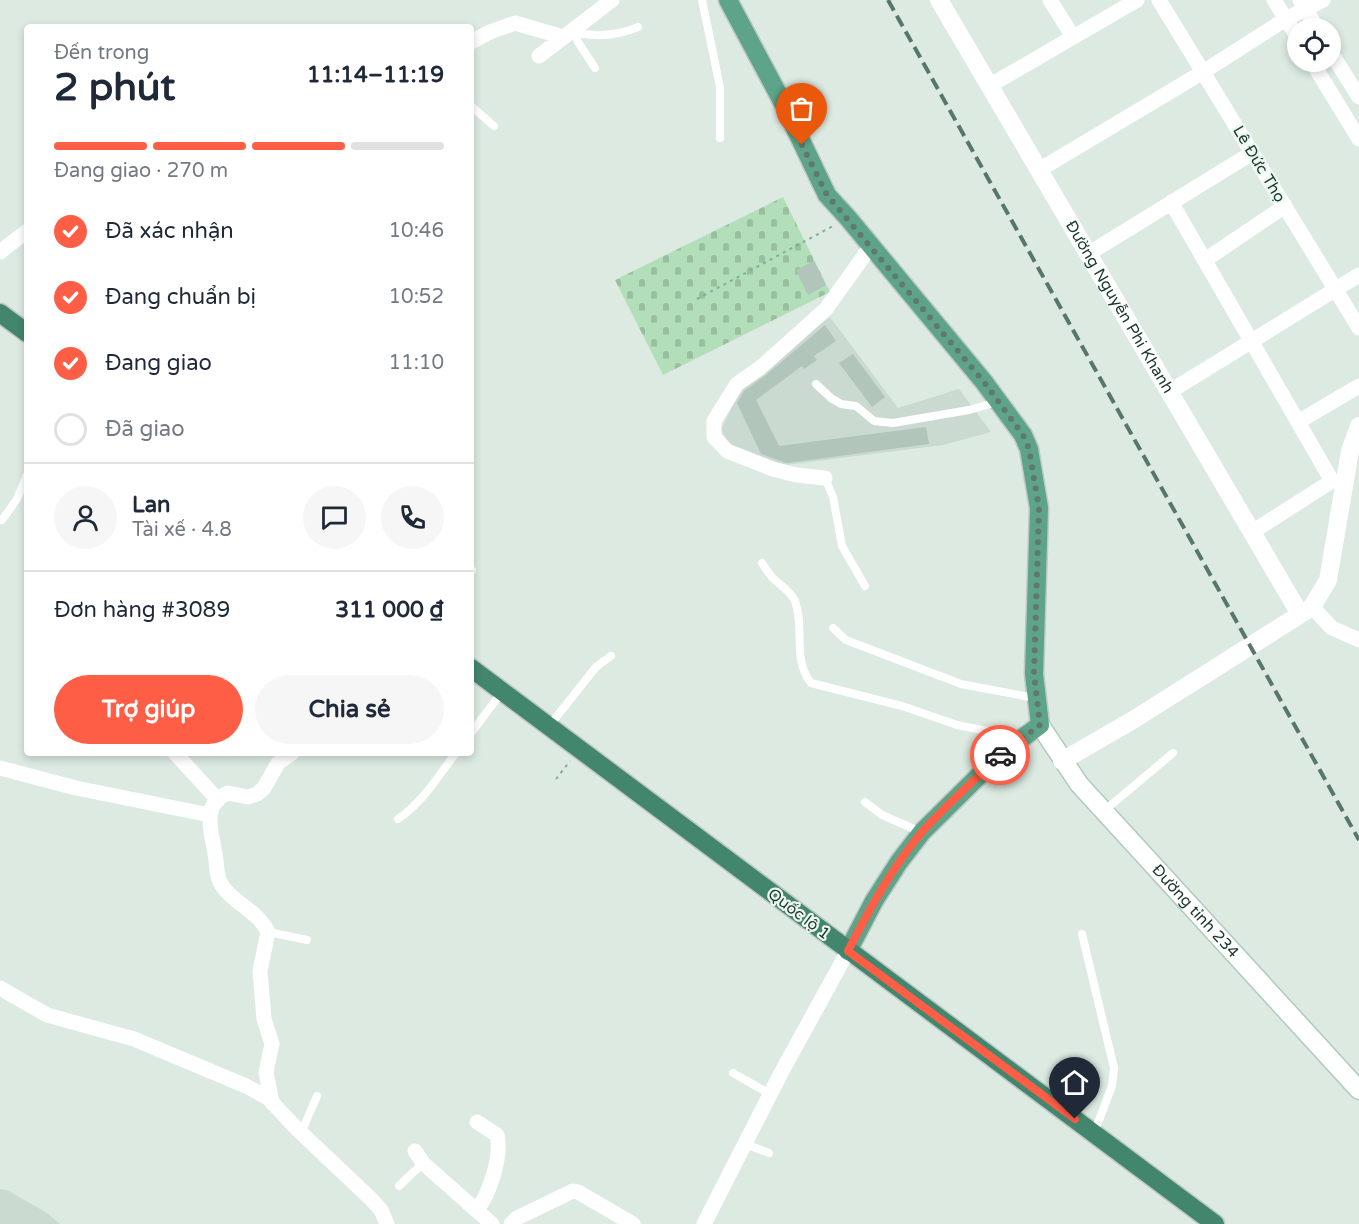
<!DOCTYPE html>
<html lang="vi">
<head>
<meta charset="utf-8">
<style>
  :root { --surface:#fff; --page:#f6f6f7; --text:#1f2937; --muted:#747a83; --line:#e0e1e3; --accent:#fe5e46 }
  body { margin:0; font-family:"Varela Round",sans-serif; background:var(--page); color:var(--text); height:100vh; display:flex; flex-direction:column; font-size:22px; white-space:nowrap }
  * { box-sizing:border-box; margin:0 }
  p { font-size:20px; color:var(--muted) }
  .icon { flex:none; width:33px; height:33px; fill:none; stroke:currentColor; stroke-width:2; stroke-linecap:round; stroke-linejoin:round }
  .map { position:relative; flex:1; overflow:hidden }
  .panel { position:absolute; left:24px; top:24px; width:450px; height:732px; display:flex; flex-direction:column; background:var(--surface); border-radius:6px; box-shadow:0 3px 9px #0003 }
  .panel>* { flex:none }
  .tools { position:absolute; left:1287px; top:18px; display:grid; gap:12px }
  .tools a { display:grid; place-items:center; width:54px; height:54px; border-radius:50%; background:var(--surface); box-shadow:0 3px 9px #0003; font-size:30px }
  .pin { position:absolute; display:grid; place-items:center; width:51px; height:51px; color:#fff; margin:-62px -26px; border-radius:50% 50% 50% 0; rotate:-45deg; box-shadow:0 0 6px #0007 }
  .pin .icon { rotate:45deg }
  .courier { position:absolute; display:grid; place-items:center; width:60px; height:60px; margin:-30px; border:4px solid #fe5e46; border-radius:50%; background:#fff; color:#222; box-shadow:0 2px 8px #0007 }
  .overview em { font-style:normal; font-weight:700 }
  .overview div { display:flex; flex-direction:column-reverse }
  .overview { display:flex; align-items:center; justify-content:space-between; height:102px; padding:0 30px }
  h1 { font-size:39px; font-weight:700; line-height:45px }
  .bar { display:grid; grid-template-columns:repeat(4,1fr); gap:9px 6px; align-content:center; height:72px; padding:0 30px }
  .bar i { height:8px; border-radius:4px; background:var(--line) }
  .bar .current { background:var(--accent) }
  .bar p { grid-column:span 4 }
  .line { display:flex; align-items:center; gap:15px; padding:0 30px; border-top:2px solid var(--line) }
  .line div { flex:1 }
  .round { display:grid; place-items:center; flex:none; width:63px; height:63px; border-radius:32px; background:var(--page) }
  ol { padding:0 30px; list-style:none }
  li { display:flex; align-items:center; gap:18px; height:66px }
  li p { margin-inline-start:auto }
  li .icon { padding:6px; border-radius:50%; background:var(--accent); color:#fff; stroke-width:4 }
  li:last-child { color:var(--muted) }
  li i { width:33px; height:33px; border:3px solid var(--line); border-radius:50% }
  .action { display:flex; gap:12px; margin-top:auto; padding:12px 30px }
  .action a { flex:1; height:69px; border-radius:36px; background:var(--accent); color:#fff; font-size:24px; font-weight:700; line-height:69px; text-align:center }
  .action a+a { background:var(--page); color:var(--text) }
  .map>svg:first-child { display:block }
  .built { fill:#cadad1 }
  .cemetery { fill:url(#cemetery-stones) }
  .building { fill:#b1c5bb }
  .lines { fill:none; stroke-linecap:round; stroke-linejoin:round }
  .secondary-casing { stroke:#afcbbd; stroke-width:21 }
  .primary-casing { stroke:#c0c8c5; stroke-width:21 }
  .trunk-casing { stroke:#c0c8c5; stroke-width:21 }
  .path { stroke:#7ab199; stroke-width:2; stroke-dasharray:3 4.5; stroke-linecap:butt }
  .service { stroke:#fff; stroke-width:8 }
  .minor { stroke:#fff; stroke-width:15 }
  .tertiary { stroke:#fff; stroke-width:18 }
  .secondary { stroke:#fff; stroke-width:18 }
  .primary { stroke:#5da489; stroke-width:18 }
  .trunk { stroke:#42866e; stroke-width:18 }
  .rail { stroke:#57776a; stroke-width:4; stroke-dasharray:12 6; stroke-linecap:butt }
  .done { stroke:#60786e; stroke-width:6; stroke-dasharray:0 10.8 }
  .route { stroke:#fe5e46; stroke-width:8 }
  .labels { text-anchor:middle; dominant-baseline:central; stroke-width:4.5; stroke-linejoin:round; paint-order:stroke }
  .street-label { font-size:16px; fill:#1d3a2f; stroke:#edf7f0 }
</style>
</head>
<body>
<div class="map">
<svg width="1359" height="1224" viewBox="0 0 1359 1224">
  <defs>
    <pattern id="cemetery-stones" width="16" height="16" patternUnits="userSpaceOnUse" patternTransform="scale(1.5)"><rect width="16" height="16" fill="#b2deb9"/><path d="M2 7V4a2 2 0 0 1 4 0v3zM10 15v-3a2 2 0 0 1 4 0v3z" fill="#99bf9f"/></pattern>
  </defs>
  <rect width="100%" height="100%" fill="#dceae2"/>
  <path class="built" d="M830 317 898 408 959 389 991 432 943 445 777 466 735 447 727 441 721 429 744 383Z
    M0 1189 7 1190 47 1213 60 1224H0Z"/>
  <path class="cemetery" d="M783 197 830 292 663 375 615 280Z"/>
  <path class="building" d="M814 261 826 285 808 295 796 270Z
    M825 325 836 341 814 356 817 360 804 369 802 366 756 400 779 446 926 427 929 444 787 463 761 454 737 403 744 391 766 375Z
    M853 354 885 397 872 407 839 363Z"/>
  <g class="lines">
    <g class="secondary-casing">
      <g id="secondary">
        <path id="s2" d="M1040 725 1079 784 1359 1090"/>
      </g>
    </g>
    <g class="primary-casing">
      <path id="primary" d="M728 0 784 105 827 195 848 218 984 382 1023 435 1029 449 1039 508 1034 674 1040 725 1002 753 922 832 899 862 874 901 848 951"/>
    </g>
    <g class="trunk-casing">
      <path id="trunk" d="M0 313 27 333
        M471 668 1215 1224"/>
    </g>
    <path class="path" d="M697 299 835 225
      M556 779 570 761"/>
    <path class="service" d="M702 0 720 87V138
      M571 32C593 37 617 36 638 27
      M574 33 578 42 595 68
      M471 106 494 126
      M816 384 831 398 841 404 856 406 874 421 893 423 969 410 997 402
      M825 478 833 497 842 546 865 586
      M2 520 17 499 27 475
      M762 563C766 569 770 576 776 581 783 587 791 592 795 601 805 627 792 660 811 683L902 706 957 725 1018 737
      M471 572 472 570
      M833 628 846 640 961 684 1035 698
      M550 725 596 667 611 656
      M471 733 502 692
      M865 802 882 815 921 832
      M1104 811 1173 753
      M398 819C423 802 438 776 456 753
      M268 932 307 940
      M1082 934 1114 1068 1112 1086 1094 1133
      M733 1073 770 1094
      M301 1133 317 1096
      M745 1144 769 1153
      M399 1186 423 1163"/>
    <path class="minor" d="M1050 0 1073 37
      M1159 0 1359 328
      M1274 0 1298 38
      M1300 0 1317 28
      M471 42 490 32 515 23 563 37
      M1330 51 1359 97
      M539 56 612 0
      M1312 62 1359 139
      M989 86 1137 0
      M1039 170 1203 72 1286 19 1323 0
      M1171 202 1332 481 1252 532
      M0 252 27 231
      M1088 254 1252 153
      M1205 260 1285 206
      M1169 392 1359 275
      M1298 422 1359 386
      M825 478 796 475 773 469 727 451 714 437V421L737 384 760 368 826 309 871 246
      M1312 607 1332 628 1359 640
      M175 753 218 800
      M0 768 76 788 210 815
      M0 988 47 1015 134 1039 246 1086 268 1098 297 1129 370 1198 381 1210 387 1224
      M272 1103 266 1072 272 1044 264 1019 260 971 268 932C258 910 230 902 220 882 216 874 217 863 215 854 212 833 200 804 228 793L248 797 257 794 264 788 278 763 292 753
      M415 1151 423 1163 492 1224
      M477 1209C490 1194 502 1155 497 1135L477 1122
      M511 1224 517 1218 573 1191 578 1192 633 1224
      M704 1224 781 1073 848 951"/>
    <g class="tertiary">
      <path id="s1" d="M939 0 1300 614"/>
      <path d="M1062 761 1133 720 1312 607 1328 580 1350 451 1359 426"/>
    </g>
    <use href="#secondary" class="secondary"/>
    <use href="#primary" class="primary"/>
    <use href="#trunk" class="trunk"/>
    <path class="rail" d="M888 0 1359 840"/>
  </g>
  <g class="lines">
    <path class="done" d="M802 145 827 195 984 382 1023 435 1029 449 1039 508 1034 674 1040 725 1000 755"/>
    <path class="route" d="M1000 755C974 781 945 806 921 833 891 869 869 910 848 951L1075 1119"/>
  </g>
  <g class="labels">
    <g class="street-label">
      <text transform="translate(1259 164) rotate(59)">Lê Đức Thọ</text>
      <text stroke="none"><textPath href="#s1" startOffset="356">Đường Nguyễn Phi Khanh</textPath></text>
      <text stroke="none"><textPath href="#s2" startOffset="243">Đường tỉnh 234</textPath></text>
      <text transform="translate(799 914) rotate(37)">Quốc lộ 1</text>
    </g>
  </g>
</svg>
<div class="tools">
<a><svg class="icon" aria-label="locate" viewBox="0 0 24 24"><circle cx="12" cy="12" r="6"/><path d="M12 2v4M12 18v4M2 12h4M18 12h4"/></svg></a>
</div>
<div class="pin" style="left:802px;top:145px;background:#ea580c"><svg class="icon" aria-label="bag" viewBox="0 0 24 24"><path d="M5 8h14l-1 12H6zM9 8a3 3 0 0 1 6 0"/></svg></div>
<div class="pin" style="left:1075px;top:1119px;background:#1f2937"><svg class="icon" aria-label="home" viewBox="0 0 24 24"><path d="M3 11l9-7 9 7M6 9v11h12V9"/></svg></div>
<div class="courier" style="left:1000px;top:755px"><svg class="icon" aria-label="car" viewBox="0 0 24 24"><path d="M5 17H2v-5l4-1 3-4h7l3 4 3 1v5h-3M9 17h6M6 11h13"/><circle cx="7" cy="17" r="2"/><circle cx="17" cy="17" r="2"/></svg></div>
<section class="panel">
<div class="overview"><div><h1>2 phút</h1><p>Đến trong</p></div><em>11:14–11:19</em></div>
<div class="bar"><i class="current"></i><i class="current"></i><i class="current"></i><i></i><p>Đang giao · 270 m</p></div>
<ol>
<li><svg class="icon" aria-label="check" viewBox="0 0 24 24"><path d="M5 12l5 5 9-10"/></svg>Đã xác nhận<p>10:46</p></li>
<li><svg class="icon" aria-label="check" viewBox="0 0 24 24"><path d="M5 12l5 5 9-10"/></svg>Đang chuẩn bị<p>10:52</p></li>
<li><svg class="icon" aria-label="check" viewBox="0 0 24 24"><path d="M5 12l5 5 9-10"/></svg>Đang giao<p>11:10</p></li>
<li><i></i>Đã giao</li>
</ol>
<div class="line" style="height:108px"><a class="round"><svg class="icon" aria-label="person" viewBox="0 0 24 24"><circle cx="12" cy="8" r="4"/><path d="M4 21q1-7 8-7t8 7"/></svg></a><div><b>Lan</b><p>Tài xế · 4.8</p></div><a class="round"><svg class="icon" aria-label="chat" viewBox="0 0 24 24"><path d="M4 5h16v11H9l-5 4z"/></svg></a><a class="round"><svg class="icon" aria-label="phone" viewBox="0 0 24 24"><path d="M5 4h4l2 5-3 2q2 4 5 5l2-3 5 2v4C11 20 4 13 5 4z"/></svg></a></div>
<div class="line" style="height:78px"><div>Đơn hàng #3089</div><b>311 000 ₫</b></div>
<div class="action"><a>Trợ giúp</a><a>Chia sẻ</a></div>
</section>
</div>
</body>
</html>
